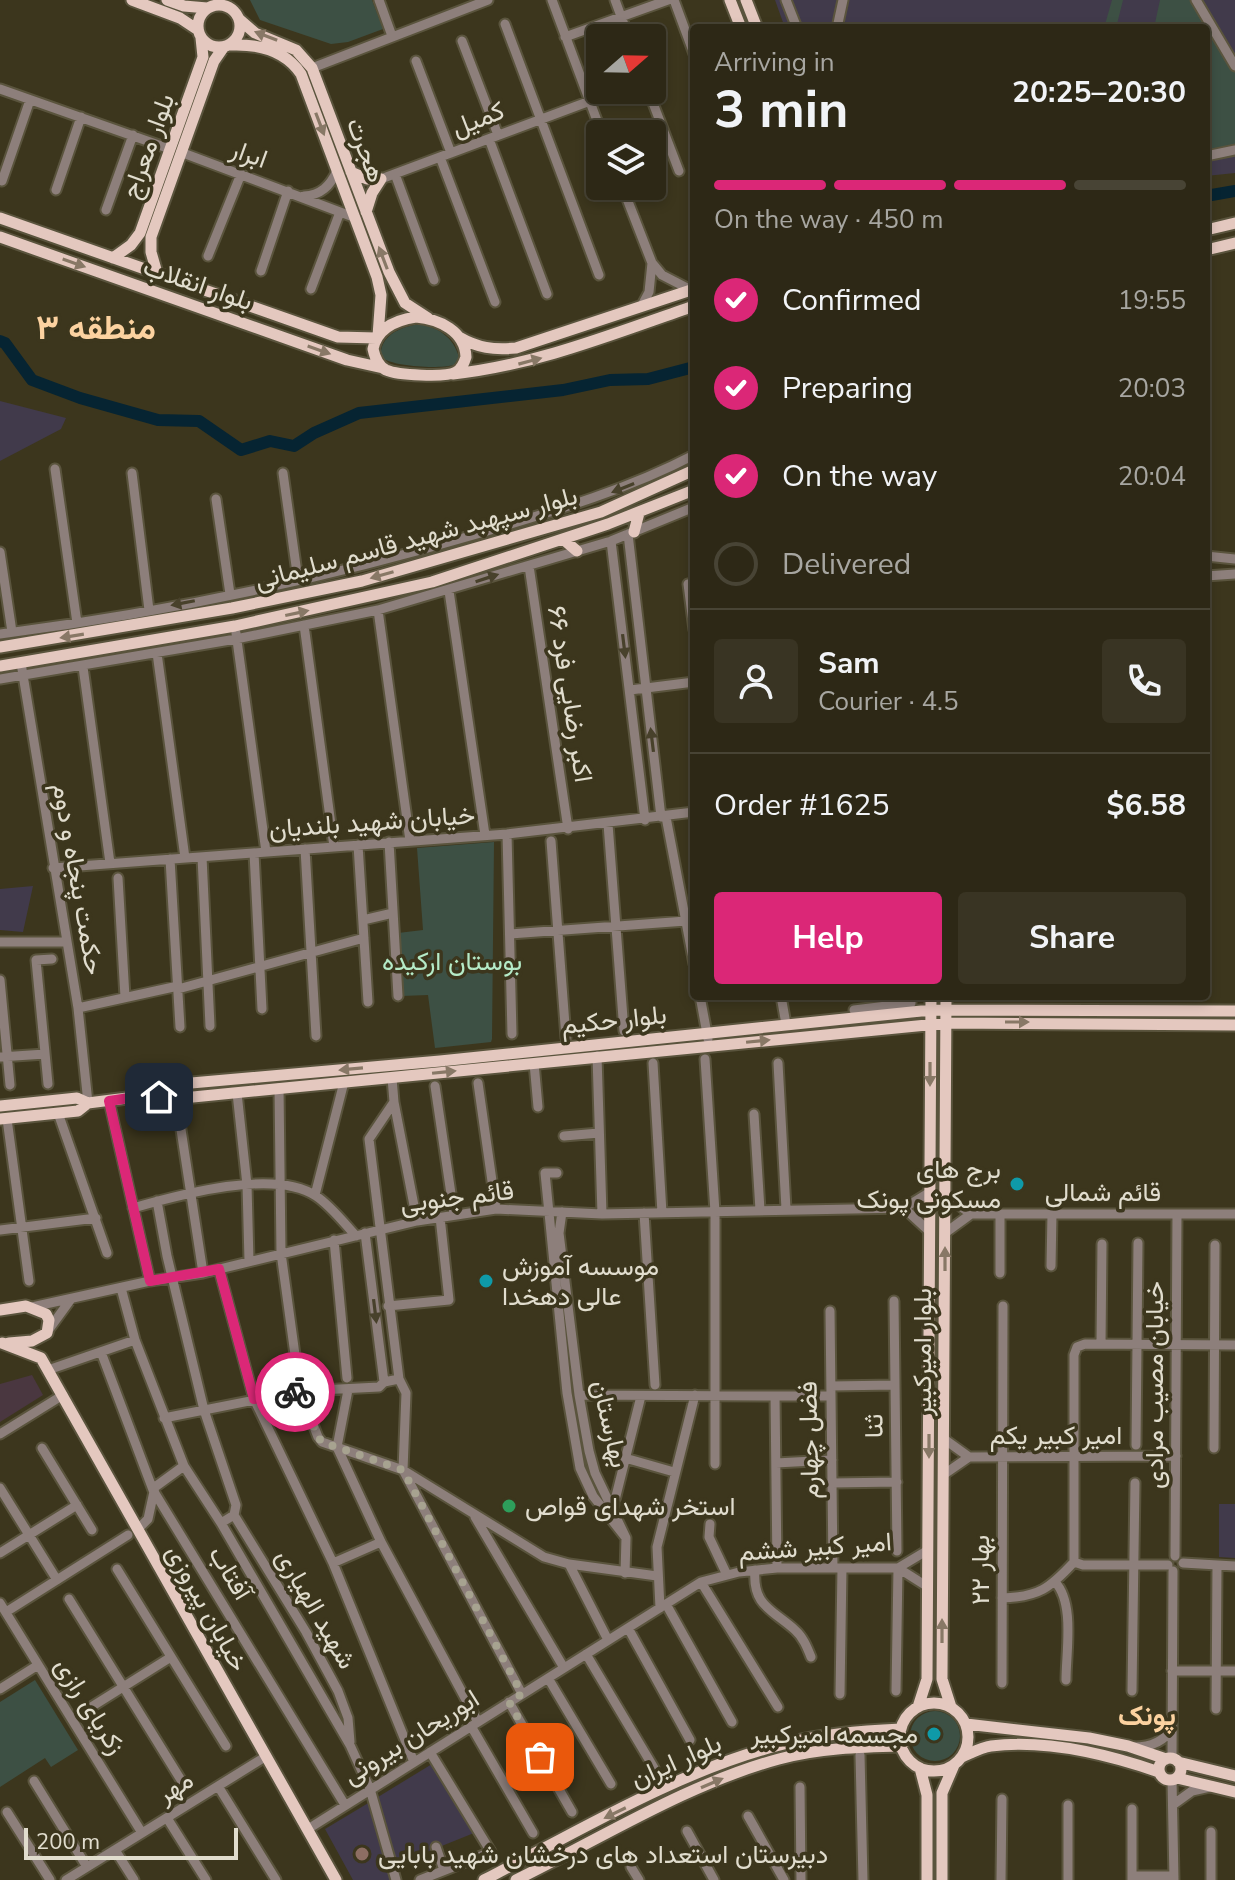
<!DOCTYPE html>
<html lang="en">
<head>
<meta charset="utf-8">
<style>
  :root { --surface:#2d2816; --page:#393423; --text:#f1f3f6; --muted:#a7a6a1; --line:#484435; --accent:#db2777 }
  body { margin:0; font-family:"Nunito Sans",Vazirmatn,sans-serif; background:var(--page); color:var(--text); height:100vh; display:flex; flex-direction:column; font-size:30px; white-space:nowrap }
  * { box-sizing:border-box; margin:0 }
  p { font-size:26px; color:var(--muted) }
  .icon { flex:none; width:44px; height:44px; fill:none; stroke:currentColor; stroke-width:2; stroke-linecap:round; stroke-linejoin:round }
  .map { position:relative; flex:1; overflow:hidden }
  .panel { position:absolute; left:690px; top:24px; width:520px; height:976px; display:flex; flex-direction:column; background:var(--surface); border-radius:8px; box-shadow:0 4px 12px #0003,0 0 0 2px var(--line) }
  .panel>* { flex:none }
  .needle { width:52px; rotate:70deg }
  .fabs { position:absolute; left:586px; top:24px; display:grid; gap:16px }
  .fabs a { display:grid; place-items:center; width:80px; height:80px; border-radius:8px; background:var(--surface); box-shadow:0 4px 12px #0003,0 0 0 2px var(--line); font-size:40px }
  .scale { position:absolute; left:24px; bottom:20px; width:214px; box-sizing:border-box; padding-left:8px; border:4px solid #e1ddce; border-top:0; font-size:22px; line-height:28px; white-space:nowrap; color:#e1ddce; -webkit-text-stroke:6px #3c361d; paint-order:stroke }
  .pin { position:absolute; display:grid; place-items:center; width:68px; height:68px; color:#fff; margin:-34px; border-radius:16px; box-shadow:0 4px 12px #0006 }
  .courier { position:absolute; display:grid; place-items:center; width:80px; height:80px; margin:-40px; border:6px solid #db2777; border-radius:50%; background:#fff; color:#222; box-shadow:0 2px 10px #0007 }
  .summary em { font-style:normal; font-weight:700 }
  .summary div { display:flex; flex-direction:column-reverse }
  .summary { display:flex; align-items:center; justify-content:space-between; height:136px; padding:0 24px }
  h1 { font-size:52px; font-weight:700; line-height:60px }
  .bar { display:grid; grid-template-columns:repeat(4,1fr); gap:12px 8px; align-content:center; height:96px; padding:0 24px }
  .bar i { height:10px; border-radius:6px; background:var(--line) }
  .bar .current { background:var(--accent) }
  .bar p { grid-column:span 4 }
  .line { display:flex; align-items:center; gap:20px; padding:0 24px; border-top:2px solid var(--line) }
  .line div { flex:1 }
  .round { display:grid; place-items:center; flex:none; width:84px; height:84px; border-radius:8px; background:var(--page) }
  ol { padding:0 24px; list-style:none }
  li { display:flex; align-items:center; gap:24px; height:88px }
  li p { margin-inline-start:auto }
  li .icon { padding:8px; border-radius:50%; background:var(--accent); color:#fff; stroke-width:4 }
  li:last-child { color:var(--muted) }
  li i { width:44px; height:44px; border:4px solid var(--line); border-radius:50% }
  .primary-button { display:flex; gap:16px; margin-top:auto; padding:16px 24px }
  .primary-button a { flex:1; height:92px; border-radius:8px; background:var(--accent); color:#fff; font-size:32px; font-weight:700; line-height:92px; text-align:center }
  .primary-button a+a { background:var(--page); color:var(--text) }
  .map>svg:first-child { display:block }
  .commercial { fill:#4a3740 }
  .education { fill:#413a4b }
  .green { fill:#3d5044 }
  .lines { fill:none; stroke-linecap:round; stroke-linejoin:round }
  .river { stroke:#062432; stroke-width:12 }
  .minor-casing { stroke:#5a543d; stroke-width:13 }
  .major-casing { stroke:#5a543d; stroke-width:15 }
  .minor { stroke:#8d7f7b; stroke-width:9 }
  .major { stroke:#e4c8bf; stroke-width:11 }
  .oneway { fill:#887866 }
  .oneway2 { fill:#48412b }
  .done { stroke:#a7a390; stroke-width:8; stroke-dasharray:0 14.4 }
  .route { stroke:#db2777; stroke-width:10 }
  .culture-dot { fill:#0f9aa8; stroke:#3c361d; stroke-width:3 }
  .leisure-dot { fill:#2e9e5b; stroke:#3c361d; stroke-width:3 }
  .education-dot { fill:#8d6e63; stroke:#3c361d; stroke-width:3 }
  .labels { text-anchor:middle; dominant-baseline:central; stroke-width:7; stroke-linejoin:round; paint-order:stroke }
  .street-label { font-size:26px; fill:#e1ddce; stroke:#3c361d }
  .park-label { font-size:26px; fill:#b5ebc8; stroke:#3c361d }
  .poi-label { font-size:26px; fill:#e1ddce; stroke:#3c361d; text-anchor:start }
  .neighbourhood-label { font-size:28px; font-weight:bold; fill:#fcd2a0; stroke:#3c361d }
  .district-label { font-size:34px; font-weight:bold; fill:#fcd2a0; stroke:#3c361d }
</style>
</head>
<body>
<div class="map">
<svg width="1235" height="1880" viewBox="0 0 1235 1880">
  <rect width="100%" height="100%" fill="#3c361d"/>
  <path class="commercial" d="M32 1375 43 1395 0 1422V1384Z"/>
  <path class="education" d="M775 0H1235V173L1206 176V28H785Z
    M0 401 66 418 61 429 0 461Z
    M33 886 23 932 0 930V889Z
    M1219 1504H1235V1558L1219 1557Z
    M432 1764 474 1833 397 1864 378 1797Z
    M370 1802 392 1880H353L325 1829Z"/>
  <path class="green" d="M250 0H372L383 29 348 42 331 44 260 20Z
    M1112 0H1123L1116 28H1104Z
    M1160 0H1193L1235 69V146L1206 151V28H1154Z
    M421 324C440 329 453 337 459 357L454 365C439 369 393 367 381 357 379 335 402 326 421 324Z
    M494 842 492 1039 491 1042 435 1048 428 995 401 996 398 933 423 930 417 848Z
    M956 1014H1075L1077 1017 1075 1020 956 1018Z
    M35 1680 78 1750 51 1767 45 1758 0 1787V1702Z
    M910 1736a25 25 0 1 1 50 0a25 25 0 1 1-50 0Z"/>
  <g class="lines">
    <path class="river" d="M1206 196 1235 191
      M0 341 5 343 32 380 80 398 158 420 199 421 241 450 270 441 294 446 314 433 359 413 563 390 610 380 648 379 694 367"/>
    <g class="minor-casing">
      <path id="minor" d="M379 0 392 36
        M552 0 602 134
        M615 0 629 38
        M674 0 694 54
        M786 0 797 28
        M1196 0 1235 66
        M505 24 599 275
        M837 28 843 0
        M565 37 668 0
        M462 41 498 135
        M416 61 451 153
        M312 68 488 0
        M0 89 170 149
        M648 90 679 171
        M489 139 547 294
        M183 153 356 218
        M1206 156 1235 150
        M440 157 495 302
        M395 174 434 280
        M381 179 590 101
        M2 181 30 100
        M622 186 652 263 662 275 691 290
        M56 190 81 117
        M304 196C321 195 330 186 337 171
        M106 210 133 135
        M208 256 241 174
        M261 271 288 191
        M311 289 340 212
        M641 307 649 292 652 263
        M55 469 77 623
        M132 473 149 610
        M283 473 298 580
        M216 499 230 594
        M628 534 661 817
        M611 541 645 820
        M0 552 12 632
        M1206 556 1235 559
        M529 566 568 829
        M1206 576 1235 574
        M688 584 694 630
        M449 591 485 835
        M378 610 410 841
        M304 625 334 847
        M236 633 266 852
        M0 634C161 613 321 580 477 534 551 512 625 491 694 455
        M157 653 185 858
        M21 663 78 1008 88 1103
        M83 667 110 863
        M0 679 236 639 378 610 611 541 694 507
        M630 690 694 682
        M666 817 694 964
        M608 824 624 1031
        M507 834 512 1034
        M551 841 566 1038
        M389 842 398 996
        M358 845 368 1002
        M305 849 316 1036
        M254 853 262 1009
        M202 857 210 1026
        M170 859 180 1027
        M53 868 507 834 694 812
        M118 878 125 997
        M363 920 393 913
        M510 934 686 921
        M0 942H66
        M0 980 10 1085
        M178 989 364 938
        M700 996 708 1039
        M781 996 786 1024
        M78 1008 178 986
        M854 1010 911 1003V996
        M597 1056 602 1214
        M0 1057 45 1054
        M705 1059 715 1212V1464
        M534 1063 538 1107
        M653 1063 662 1213
        M778 1063 786 1209
        M392 1078 394 1102 417 1221
        M478 1083 496 1209
        M48 1084 36 960 52 959
        M435 1086 454 1214
        M237 1093 247 1185 249 1261
        M176 1097 203 1273
        M109 1101 150 1281
        M58 1113 107 1253
        M754 1114 760 1210
        M7 1119 29 1281
        M564 1136 599 1133
        M557 1173H545L567 1393 580 1468 593 1496 626 1538
        M315 1195 344 1082
        M945 1195 971 1214
        M157 1201 167 1256 204 1410 236 1505 234 1515
        M133 1208C179 1195 274 1168 316 1196 331 1206 344 1223 356 1236
        M904 1208 930 1232
        M904 1208 930 1192
        M562 1212 559 1233 579 1395 589 1451 595 1473 626 1538 625 1573
        M644 1213 655 1385
        M971 1214H1235
        M1000 1214V1273
        M0 1230 96 1218
        M365 1233 384 1382 399 1379 369 1139 394 1102
        M945 1233 971 1214
        M334 1240 347 1378
        M1051 1266 1052 1214
        M219 1269 254 1399 333 1563 414 1762
        M121 1288 135 1340 184 1466 221 1523 350 1745 370 1789 396 1880
        M894 1301 897 1551
        M388 1306 449 1300 440 1217
        M32 1307 150 1281 203 1273 417 1221 496 1209 602 1214 904 1208
        M830 1311 833 1568
        M47 1332 71 1299
        M1101 1344 1102 1244
        M101 1352 153 1490 345 1805
        M48 1370 135 1340
        M399 1379 406 1393 403 1470 522 1694
        M384 1382 379 1387 300 1391 318 1437 322 1442 403 1470 544 1557 569 1564 657 1576
        M831 1386 895 1385
        M348 1390 337 1447 381 1542 478 1722
        M579 1395 775 1396
        M164 1418 300 1391 281 1253 279 1088
        M0 1434 63 1395
        M944 1439 969 1457
        M1136 1445 1138 1243
        M42 1448 92 1530
        M1214 1448 1215 1245
        M625 1458 674 1472
        M776 1463 832 1460
        M943 1475 969 1457 1176 1456
        M832 1483 897 1482
        M0 1488 57 1580
        M613 1508 641 1396
        M475 1517 564 1668
        M221 1523 234 1515 306 1632 338 1691 348 1718 350 1742
        M710 1524 709 1537 727 1575
        M138 1529 148 1519 155 1487 181 1468
        M0 1553 77 1505
        M1175 1556 1177 1214
        M1074 1562V1355L1077 1347 1085 1344 1235 1345
        M1074 1562 1083 1565H1168
        M333 1563 381 1542
        M1183 1563 1235 1566
        M569 1564 608 1640
        M777 1568 775 1396H831
        M898 1568 928 1587
        M117 1569 226 1746
        M755 1570C752 1606 773 1610 795 1630 803 1637 807 1647 811 1657
        M701 1582 778 1707
        M1055 1582C1075 1603 1066 1652 1066 1680
        M1002 1598C1039 1597 1050 1588 1074 1562
        M69 1599 181 1780
        M0 1603 142 1833
        M666 1604 732 1722
        M660 1608 657 1547 695 1395
        M6 1612 128 1535
        M628 1628 690 1740
        M586 1654 654 1768
        M1172 1671H1235
        M548 1678 611 1784
        M1002 1683 1003 1306
        M0 1689 38 1665
        M896 1691 898 1568
        M1132 1691 1135 1483
        M840 1694 842 1568
        M509 1702 572 1812
        M1216 1709 1217 1566
        M72 1719 171 1657
        M471 1726 533 1833
        M1134 1747C1150 1747 1164 1742 1172 1728
        M860 1755 863 1880
        M1172 1758 1173 1571
        M1172 1780 1174 1880
        M34 1781 87 1867
        M218 1786 276 1880
        M800 1787 801 1880
        M1174 1804 1192 1791 1210 1787
        M1068 1805V1880
        M7 1812 50 1880
        M748 1816 784 1880
        M167 1818 206 1880
        M308 1829 701 1582 739 1572 777 1568H898L928 1550
        M687 1831 714 1880
        M436 1847 444 1870
        M115 1850 134 1880
        M631 1867 639 1880
        M1132 1876H1174
        M66 1880 265 1757
        M420 1880 491 1852 430 1752
        M1001 1880 1002 1799
        M1132 1880V1809
        M1211 1880V1832"/>
    </g>
    <g class="major-casing">
      <path id="major" d="M132 0 180 18 198 30
        M167 0 184 6 207 8
        M730 0 741 28
        M746 0 757 28
        M198 26a21 21 0 1 1 42 0a21 21 0 1 1-42 0Z
        M240 20 255 33 296 50 312 68 389 272 405 303 428 318
        M231 45C257 44 285 50 301 74L377 277 381 295 378 336
        M351 172 367 179H381
        M366 212 372 193 381 179
        M0 218 338 337 376 338
        M1206 230 1235 223
        M0 237 347 360 383 368
        M1206 250 1235 243
        M113 258 131 245 140 233 203 57 201 38
        M157 273 151 252V237L214 61 223 48
        M416 317C439 319 465 331 466 357 464 363 462 369 456 372 445 378 397 375 386 370 378 366 375 358 373 349 377 328 396 320 416 317Z
        M459 337C478 348 493 350 516 348L694 289
        M453 374C537 365 615 333 694 306
        M634 532 639 513
        M563 539 577 551
        M0 647 232 608 362 581 601 512 694 470
        M0 666 235 626 432 582 608 524 694 490
        M946 996 942 1679 951 1707
        M151 1093 180 1084 440 1061 931 1010 1235 1011
        M0 1106 77 1098 88 1103 143 1096 193 1097 947 1023 1235 1025
        M0 1119 78 1111 88 1103
        M0 1310 26 1306 46 1314 49 1320 47 1333 32 1341 9 1343
        M2 1343 41 1358 336 1880
        M900 1737a34 34 0 1 1 68 0a34 34 0 1 1-68 0Z
        M918 1707 927 1679 931 996
        M966 1724 1089 1738 1128 1746 1166 1759
        M962 1757C971 1753 982 1747 991 1746 1047 1739 1107 1754 1159 1772
        M1159 1769a11 11 0 1 1 22 0a11 11 0 1 1-22 0Z
        M1178 1762 1235 1776
        M920 1768 927 1795V1880
        M1177 1778 1235 1792
        M484 1880C575 1833 680 1770 780 1745 820 1734 860 1731 901 1729
        M516 1880C602 1838 687 1784 779 1759 819 1748 860 1747 902 1746
        M942 1880V1793L954 1765"/>
    </g>
    <use href="#minor" class="minor"/>
    <use href="#major" class="major"/>
  </g>
  <defs><path id="oneway-solid" d="M-6-.8H1V-3.2L6.5 0L1 3.2V.8H-6Z" transform="scale(2)"/></defs>
  <g class="oneway">
    <use href="#oneway-solid" transform="translate(266 36) rotate(-159)"/>
    <use href="#oneway-solid" transform="translate(320 124) rotate(69)"/>
    <use href="#oneway-solid" transform="translate(383 258) rotate(-111)"/>
    <use href="#oneway-solid" transform="translate(74 263) rotate(19)"/>
    <use href="#oneway-solid" transform="translate(319 350) rotate(19)"/>
    <use href="#oneway-solid" transform="translate(530 361) rotate(-15)"/>
    <use href="#oneway-solid" transform="translate(382 575) rotate(164)"/>
    <use href="#oneway-solid" transform="translate(297 613) rotate(-12)"/>
    <use href="#oneway-solid" transform="translate(72 636) rotate(171)"/>
    <use href="#oneway-solid" transform="translate(1017 1022)"/>
    <use href="#oneway-solid" transform="translate(758 1041) rotate(-6)"/>
    <use href="#oneway-solid" transform="translate(351 1069) rotate(175)"/>
    <use href="#oneway-solid" transform="translate(444 1072) rotate(-6)"/>
    <use href="#oneway-solid" transform="translate(930 1074) rotate(90)"/>
    <use href="#oneway-solid" transform="translate(945 1259) rotate(-90)"/>
    <use href="#oneway-solid" transform="translate(929 1446) rotate(90)"/>
    <use href="#oneway-solid" transform="translate(942 1631) rotate(-90)"/>
    <use href="#oneway-solid" transform="translate(712 1783) rotate(-23)"/>
    <use href="#oneway-solid" transform="translate(615 1813) rotate(154)"/>
  </g>
  <g class="oneway2">
    <use href="#oneway-solid" transform="translate(623 488) rotate(158)"/>
    <use href="#oneway-solid" transform="translate(487 578) rotate(-18)"/>
    <use href="#oneway-solid" transform="translate(183 603) rotate(169)"/>
    <use href="#oneway-solid" transform="translate(624 646) rotate(83)"/>
    <use href="#oneway-solid" transform="translate(652 740) rotate(-97)"/>
    <use href="#oneway-solid" transform="translate(375 1311) rotate(83)"/>
  </g>
  <g class="lines">
    <path class="done" d="M295 1392 300 1391 318 1437 322 1442 403 1470 522 1694 509 1702 540 1757"/>
    <path class="route" d="M159 1097 143 1096 109 1101 150 1281 219 1269 254 1399 295 1392"/>
  </g>
  <g class="culture-dot">
    <circle cx="1017" cy="1184" r="8"/>
    <circle cx="486" cy="1281" r="8"/>
    <circle cx="934" cy="1734" r="8"/>
  </g>
  <circle class="leisure-dot" cx="509" cy="1506" r="8"/>
  <circle class="education-dot" cx="362" cy="1854" r="8"/>
  <g class="labels">
    <g class="street-label">
      <text transform="translate(478 119) rotate(-21)">کمیل</text>
      <text transform="translate(148 146) rotate(-70)">بلوار معراج</text>
      <text transform="translate(366 150) rotate(69)">هجرت</text>
      <text transform="translate(249 154) rotate(20)">ابرار</text>
      <text transform="translate(198 284) rotate(19)">بلوار انقلاب</text>
      <text transform="translate(416 538) rotate(-15)">بلوار سپهبد شهید قاسم سلیمانی</text>
      <text transform="translate(570 694) rotate(81)">۶۶ اکبر رضایی فرد</text>
      <text transform="translate(372 822) rotate(-4)">خیابان شهید بلندیان</text>
      <text transform="translate(78 879) rotate(80)">حکمت پنجاه و دوم</text>
      <text transform="translate(614 1020) rotate(-6)">بلوار حکیم</text>
      <text x="1103" y="1192">قائم شمالی</text>
      <text transform="translate(457 1197) rotate(-7)">قائم جنوبی</text>
      <text transform="translate(922 1352) rotate(-90)">بلوار امیرکبیر</text>
      <text transform="translate(1154 1385) rotate(-90)">خیابان مصیب مرادی</text>
      <text transform="translate(610 1424) rotate(77)">بهارستان</text>
      <text transform="translate(874 1426) rotate(-91)">ثنا</text>
      <text x="1056" y="1435">امیر کبیر یکم</text>
      <text transform="translate(809 1440) rotate(-91)">فضل چهارم</text>
      <text transform="translate(815 1547) rotate(-4)">امیر کبیر ششم</text>
      <text transform="translate(980 1570) rotate(-90)">بهار ۲۲</text>
      <text transform="translate(230 1573) rotate(59)">آفتاب</text>
      <text transform="translate(207 1608) rotate(61)">خیابان پیروزی</text>
      <text transform="translate(316 1609) rotate(60)">شهید الهیاری</text>
      <text transform="translate(90 1706) rotate(58)">زکریای رازی</text>
      <text transform="translate(411 1737) rotate(-32)">ابوریحان بیرونی</text>
      <text transform="translate(676 1761) rotate(-24)">بلوار ایران</text>
      <text transform="translate(175 1787) rotate(-32)">مهر</text>
    </g>
    <g class="park-label">
      <text x="452" y="961">بوستان ارکیده</text>
    </g>
    <g class="poi-label">
      <text x="1001" y="1169" text-anchor="end">برج های<tspan x="1001" dy="30">مسکونی پونک</tspan></text>
      <text x="502" y="1266">موسسه آموزش<tspan x="502" dy="30">عالی دهخدا</tspan></text>
      <text x="525" y="1506">استخر شهدای قواص</text>
      <text x="918" y="1734" text-anchor="end">مجسمه امیرکبیر</text>
      <text x="378" y="1854">دبیرستان استعداد های درخشان شهید بابایی</text>
    </g>
    <g class="neighbourhood-label">
      <text x="1147" y="1716">پونک</text>
    </g>
    <g class="district-label">
      <text x="96" y="328">منطقه ۳</text>
    </g>
  </g>
</svg>
<div class="fabs">
<a><svg class="needle" viewBox="-14 -14 28 28"><path d="M0-13l5 13h-10z" fill="#e53935"/><path d="M0 13l5-13h-10z" fill="#a7a6a1"/></svg></a>
<a><svg class="icon" aria-label="layers" viewBox="0 0 24 24"><path d="M12 4l9 5-9 5-9-5zM3 14l9 5 9-5"/></svg></a>
</div>
<div class="scale">200 m</div>
<div class="pin" style="left:540px;top:1757px;background:#ea580c"><svg class="icon" aria-label="bag" viewBox="0 0 24 24"><path d="M5 8h14l-1 12H6zM9 8a3 3 0 0 1 6 0"/></svg></div>
<div class="pin" style="left:159px;top:1097px;background:#1f2937"><svg class="icon" aria-label="home" viewBox="0 0 24 24"><path d="M3 11l9-7 9 7M6 9v11h12V9"/></svg></div>
<div class="courier" style="left:295px;top:1392px"><svg class="icon" aria-label="bike" viewBox="0 0 24 24"><circle cx="6" cy="16" r="4"/><circle cx="18" cy="16" r="4"/><path d="M6 16l4-8h5l3 8M10 8l3 8H6M13 5h3"/></svg></div>
<section class="panel">
<div class="summary"><div><h1>3 min</h1><p>Arriving in</p></div><em>20:25–20:30</em></div>
<div class="bar"><i class="current"></i><i class="current"></i><i class="current"></i><i></i><p>On the way · 450 m</p></div>
<ol>
<li><svg class="icon" aria-label="check" viewBox="0 0 24 24"><path d="M5 12l5 5 9-10"/></svg>Confirmed<p>19:55</p></li>
<li><svg class="icon" aria-label="check" viewBox="0 0 24 24"><path d="M5 12l5 5 9-10"/></svg>Preparing<p>20:03</p></li>
<li><svg class="icon" aria-label="check" viewBox="0 0 24 24"><path d="M5 12l5 5 9-10"/></svg>On the way<p>20:04</p></li>
<li><i></i>Delivered</li>
</ol>
<div class="line" style="height:144px"><a class="round"><svg class="icon" aria-label="person" viewBox="0 0 24 24"><circle cx="12" cy="8" r="4"/><path d="M4 21q1-7 8-7t8 7"/></svg></a><div><b>Sam</b><p>Courier · 4.5</p></div><a class="round"><svg class="icon" aria-label="phone" viewBox="0 0 24 24"><path d="M5 4h4l2 5-3 2q2 4 5 5l2-3 5 2v4C11 20 4 13 5 4z"/></svg></a></div>
<div class="line" style="height:104px"><div>Order #1625</div><b>$6.58</b></div>
<div class="primary-button"><a>Help</a><a>Share</a></div>
</section>
</div>
</body>
</html>
